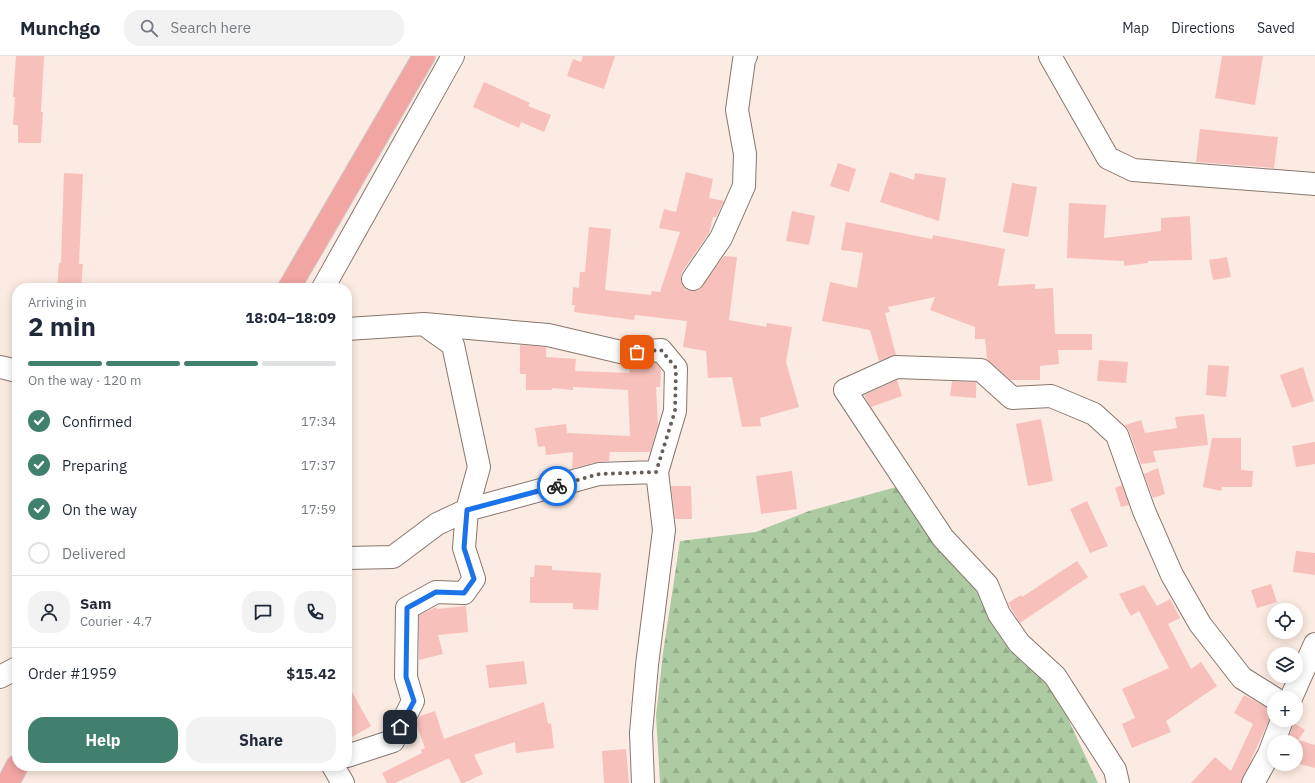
<!DOCTYPE html>
<html lang="en">
<head>
<meta charset="utf-8">
<style>
  :root { --surface:#fff; --page:#f2f2f3; --text:#1f2937; --muted:#747a83; --line:#e0e1e3; --accent:#41806e }
  body { margin:0; font-family:"IBM Plex Sans",sans-serif; background:var(--page); color:var(--text); height:100vh; display:flex; flex-direction:column; font-size:15px; white-space:nowrap }
  * { box-sizing:border-box; margin:0 }
  p { font-size:13px; color:var(--muted) }
  .icon { flex:none; width:22px; height:22px; fill:none; stroke:currentColor; stroke-width:2; stroke-linecap:round; stroke-linejoin:round }
  .map { position:relative; flex:1; overflow:hidden }
  .drawer { position:absolute; left:12px; top:227px; width:340px; height:488px; display:flex; flex-direction:column; background:var(--surface); border-radius:16px; box-shadow:0 2px 10px #0003 }
  .drawer>* { flex:none }
  .tools { position:absolute; left:1267px; top:547px; display:grid; gap:8px }
  .tools a { display:grid; place-items:center; width:36px; height:36px; border-radius:50%; background:var(--surface); box-shadow:0 2px 10px #0003; font-size:20px }
  .pin { position:absolute; display:grid; place-items:center; width:34px; height:34px; color:#fff; margin:-17px; border-radius:8px; box-shadow:0 2px 6px #0006 }
  .courier { position:absolute; display:grid; place-items:center; width:40px; height:40px; margin:-20px; border:3px solid #1a73e8; border-radius:50%; background:#fff; color:#222; box-shadow:0 1px 5px #0007 }
  .headline em { font-style:normal; font-weight:800 }
  .headline div { display:flex; flex-direction:column-reverse }
  .headline { display:flex; align-items:center; justify-content:space-between; height:68px; padding:0 16px }
  h1 { font-size:26px; font-weight:800; line-height:30px }
  .bar { display:grid; grid-template-columns:repeat(4,1fr); gap:6px 4px; align-content:center; height:48px; padding:0 16px }
  .bar i { height:5px; border-radius:3px; background:var(--line) }
  .bar .on { background:var(--accent) }
  .bar p { grid-column:span 4 }
  .line { display:flex; align-items:center; gap:10px; padding:0 16px; border-top:1px solid var(--line) }
  .line div { flex:1 }
  .round { display:grid; place-items:center; flex:none; width:42px; height:42px; border-radius:16px; background:var(--page) }
  ol { padding:0 16px; list-style:none }
  li { display:flex; align-items:center; gap:12px; height:44px }
  li p { margin-inline-start:auto }
  li .icon { padding:4px; border-radius:50%; background:var(--accent); color:#fff; stroke-width:4 }
  li:last-child { color:var(--muted) }
  li i { width:22px; height:22px; border:2px solid var(--line); border-radius:50% }
  .cta { display:flex; gap:8px; margin-top:auto; padding:8px 16px }
  .cta a { flex:1; height:46px; border-radius:16px; background:var(--accent); color:#fff; font-size:16px; font-weight:800; line-height:46px; text-align:center }
  .cta a+a { background:var(--page); color:var(--text) }
  header { display:flex; align-items:center; gap:24px; box-sizing:border-box; height:56px; padding:0 20px; background:var(--surface); border-bottom:1px solid var(--line) }
  header strong { font-size:19px }
  nav { display:flex; gap:22px; margin-inline-start:auto; font-size:14px }
  .search { width:280px; height:36px; background:var(--page); display:flex; align-items:center; gap:10px; box-sizing:border-box; padding:0 14px; border-radius:16px; color:var(--muted); font-size:15px }
  .map>svg:first-child { display:block }
  .forest { fill:url(#forest-firs) }
  .building { fill:#f8c0ba }
  .lines { fill:none; stroke-linecap:round; stroke-linejoin:round }
  .minor-casing { stroke:#89776d; stroke-width:24 }
  .major-casing { stroke:#d1cfce; stroke-width:24 }
  .minor { stroke:#fff; stroke-width:22 }
  .major { stroke:#f1a6a3; stroke-width:22 }
  .done { stroke:#675d57; stroke-width:4; stroke-dasharray:0 7.2 }
  .route { stroke:#1a73e8; stroke-width:5 }
</style>
</head>
<body>
<header>
<strong>Munchgo</strong>
<div class="search"><svg class="icon" aria-label="search" viewBox="0 0 24 24"><circle cx="10" cy="10" r="6"/><path d="M15 15l6 6"/></svg>Search here</div>
<nav><a>Map</a><a>Directions</a><a>Saved</a></nav>
</header>
<div class="map">
<svg width="1315" height="727" viewBox="0 0 1315 727">
  <defs>
    <pattern id="forest-firs" width="22" height="20" patternUnits="userSpaceOnUse"><rect width="22" height="20" fill="#adcba2"/><path d="M5 1l3.5 6h-7zM16 11l3.5 6h-7z" fill="#94ad8a"/></pattern>
  </defs>
  <rect width="100%" height="100%" fill="#fcebe2"/>
  <path class="forest" d="M900 430 984 542 1063 652 1098 727H660L656 660 663 597 680 485 756 476 809 455Z"/>
  <path class="building" d="M16 0H44L41 56H43L41 87H18V69H13L15 41H13Z
    M583 0H615L604 33 567 20 573 3 581 6Z
    M1222 0H1263L1255 49 1215 42Z
    M484 26 530 47 528 50 551 59 544 76 521 66 519 72 473 51Z
    M1200 73 1278 81 1274 112 1196 106Z
    M838 107 856 113 849 136 830 130Z
    M686 116 713 123 709 142 724 145 716 161H713L709 177 682 216 681 222 682 229 686 234 692 235 699 234 724 200 737 201 729 264 766 271 767 267 792 271 786 306 799 351 760 362 761 370 742 371 732 321 708 322 706 295 683 291 687 265 635 259 634 264 574 256 575 249H572L573 231 579 232 580 216H585L589 171 611 173 605 234 651 239 652 235 660 236 680 176 659 172 664 153 676 156Z
    M890 116 914 124 915 117 946 122 939 165 880 146Z
    M64 117 83 118 79 208H83L81 232H57L59 207H61Z
    M1012 127 1037 131 1028 181 1003 176Z
    M1069 147 1106 149 1104 182 1161 175V162L1190 160 1192 204 1148 205V207L1124 210V205L1067 202Z
    M792 155 815 160 809 189 786 185Z
    M846 166 932 183 933 179 1005 193 998 230 1035 228V233L1053 232 1055 278H1092V294H1058L1059 308 1040 310V324H1010L987 303 985 283H975V271L930 254 935 241 888 251 890 256 885 257 896 299 879 305 870 274 822 265 830 226 857 232 863 197 841 194Z
    M1227 201 1231 221 1213 224 1209 204Z
    M520 289 546 291V301L576 303 575 315 629 317 630 309 656 307 661 314 660 331H656L658 369 650 396H610L609 405 596 406 574 412H572L573 396 546 399 545 390 538 391 535 372 566 368 567 377 630 380 628 334 573 331V334L552 332V334H526V318H520Z
    M1099 304 1128 306 1126 327 1097 325Z
    M1208 309 1229 310 1226 341 1206 339Z
    M1303 311 1314 345 1292 352 1280 319Z
    M897 324 902 340 871 351 864 339Z
    M952 325 976 326V342L950 340Z
    M1204 358 1208 389 1153 395 1156 406 1141 408 1129 375 1125 369 1141 364 1145 377 1177 372 1175 361Z
    M1041 363 1053 425 1028 430 1016 368Z
    M1212 382H1241V414L1253 415 1252 431H1222L1221 435 1203 431Z
    M1315 386V408L1296 411 1292 390Z
    M1158 412 1165 438 1153 442 1144 418Z
    M792 415 797 453 761 458 756 420Z
    M1122 429 1129 449 1121 451 1115 432Z
    M671 430H691L692 463H675Z
    M1087 445 1108 490 1090 497 1070 453Z
    M1296 495 1315 497V519L1293 516Z
    M1077 505 1088 521 1020 567 1008 547 1021 539 1022 541Z
    M535 509 552 510V514L601 517 598 554 573 553V547H530V521H534Z
    M1271 528 1277 546 1257 552 1251 534Z
    M1144 529 1157 550 1170 543 1180 562 1168 568 1191 613 1201 606 1217 630 1166 665 1171 676 1132 692 1122 668 1135 662 1122 633 1169 612 1139 555 1131 560 1119 538Z
    M466 550 468 576 438 579 443 598 419 604V559L436 551 437 553Z
    M524 605 527 628 489 632 486 609Z
    M347 627 371 670 347 684Z
    M1244 639 1273 655 1241 727H1191L1215 701 1231 715 1253 668 1234 657Z
    M544 646 548 668 551 667 554 692 516 697 515 686 474 699 483 718 464 727H461L449 702 395 727H387L382 717 422 697 421 694 425 692 416 667 420 660 435 655 444 683Z
    M1294 667 1305 674 1298 684 1315 689V712L1296 707V686H1287Z
    M626 693 629 727H604L602 695Z"/>
  <g class="lines">
    <g class="minor-casing">
      <path id="minor" d="M1050 0 1108 102 1133 114 1315 128
        M693 223 721 182 744 130 745 98 737 54 744 4 746 0
        M323 232 453 0
        M347 273 424 268 548 279 625 297 661 294 676 312 675 355 657 416 599 418 467 454 437 468 393 501 347 502
        M0 311 17 315
        M0 621 17 612
        M1291 642 1315 588
        M347 700 393 685 413 645 406 621 407 552 436 536 464 537 474 523 464 492 467 454 479 411 453 289 425 269
        M333 710 343 727
        M643 727 641 677 647 609 664 474 657 416
        M1118 727 1115 714 1055 620 1019 587 999 558 987 529 943 482 845 334 896 311 981 314 1012 342 1051 340 1094 358 1117 379 1144 455 1172 519 1200 568 1242 622 1274 642
        M1253 727 1269 698 1282 664"/>
    </g>
    <g class="major-casing">
      <path id="major" d="M289 232 424 0
        M8 727 17 710"/>
    </g>
    <use href="#minor" class="minor"/>
    <use href="#major" class="major"/>
  </g>
  <g class="lines">
    <path class="done" d="M557 430 599 418 656 416 675 355 676 312 661 294 637 296"/>
    <path class="route" d="M400 671 414 645 406 621 407 552 436 536 464 537 474 523 464 492 467 454 557 430"/>
  </g>
</svg>
<div class="tools">
<a><svg class="icon" aria-label="locate" viewBox="0 0 24 24"><circle cx="12" cy="12" r="6"/><path d="M12 2v4M12 18v4M2 12h4M18 12h4"/></svg></a>
<a><svg class="icon" aria-label="layers" viewBox="0 0 24 24"><path d="M12 4l9 5-9 5-9-5zM3 14l9 5 9-5"/></svg></a>
<a>+</a>
<a>−</a>
</div>
<div class="pin" style="left:637px;top:296px;background:#ea580c"><svg class="icon" aria-label="bag" viewBox="0 0 24 24"><path d="M5 8h14l-1 12H6zM9 8a3 3 0 0 1 6 0"/></svg></div>
<div class="pin" style="left:400px;top:671px;background:#1f2937"><svg class="icon" aria-label="home" viewBox="0 0 24 24"><path d="M3 11l9-7 9 7M6 9v11h12V9"/></svg></div>
<div class="courier" style="left:557px;top:430px"><svg class="icon" aria-label="bike" viewBox="0 0 24 24"><circle cx="6" cy="16" r="4"/><circle cx="18" cy="16" r="4"/><path d="M6 16l4-8h5l3 8M10 8l3 8H6M13 5h3"/></svg></div>
<section class="drawer">
<div class="headline"><div><h1>2 min</h1><p>Arriving in</p></div><em>18:04–18:09</em></div>
<div class="bar"><i class="on"></i><i class="on"></i><i class="on"></i><i></i><p>On the way · 120 m</p></div>
<ol>
<li><svg class="icon" aria-label="check" viewBox="0 0 24 24"><path d="M5 12l5 5 9-10"/></svg>Confirmed<p>17:34</p></li>
<li><svg class="icon" aria-label="check" viewBox="0 0 24 24"><path d="M5 12l5 5 9-10"/></svg>Preparing<p>17:37</p></li>
<li><svg class="icon" aria-label="check" viewBox="0 0 24 24"><path d="M5 12l5 5 9-10"/></svg>On the way<p>17:59</p></li>
<li><i></i>Delivered</li>
</ol>
<div class="line" style="height:72px"><a class="round"><svg class="icon" aria-label="person" viewBox="0 0 24 24"><circle cx="12" cy="8" r="4"/><path d="M4 21q1-7 8-7t8 7"/></svg></a><div><b>Sam</b><p>Courier · 4.7</p></div><a class="round"><svg class="icon" aria-label="chat" viewBox="0 0 24 24"><path d="M4 5h16v11H9l-5 4z"/></svg></a><a class="round"><svg class="icon" aria-label="phone" viewBox="0 0 24 24"><path d="M5 4h4l2 5-3 2q2 4 5 5l2-3 5 2v4C11 20 4 13 5 4z"/></svg></a></div>
<div class="line" style="height:52px"><div>Order #1959</div><b>$15.42</b></div>
<div class="cta"><a>Help</a><a>Share</a></div>
</section>
</div>
</body>
</html>
